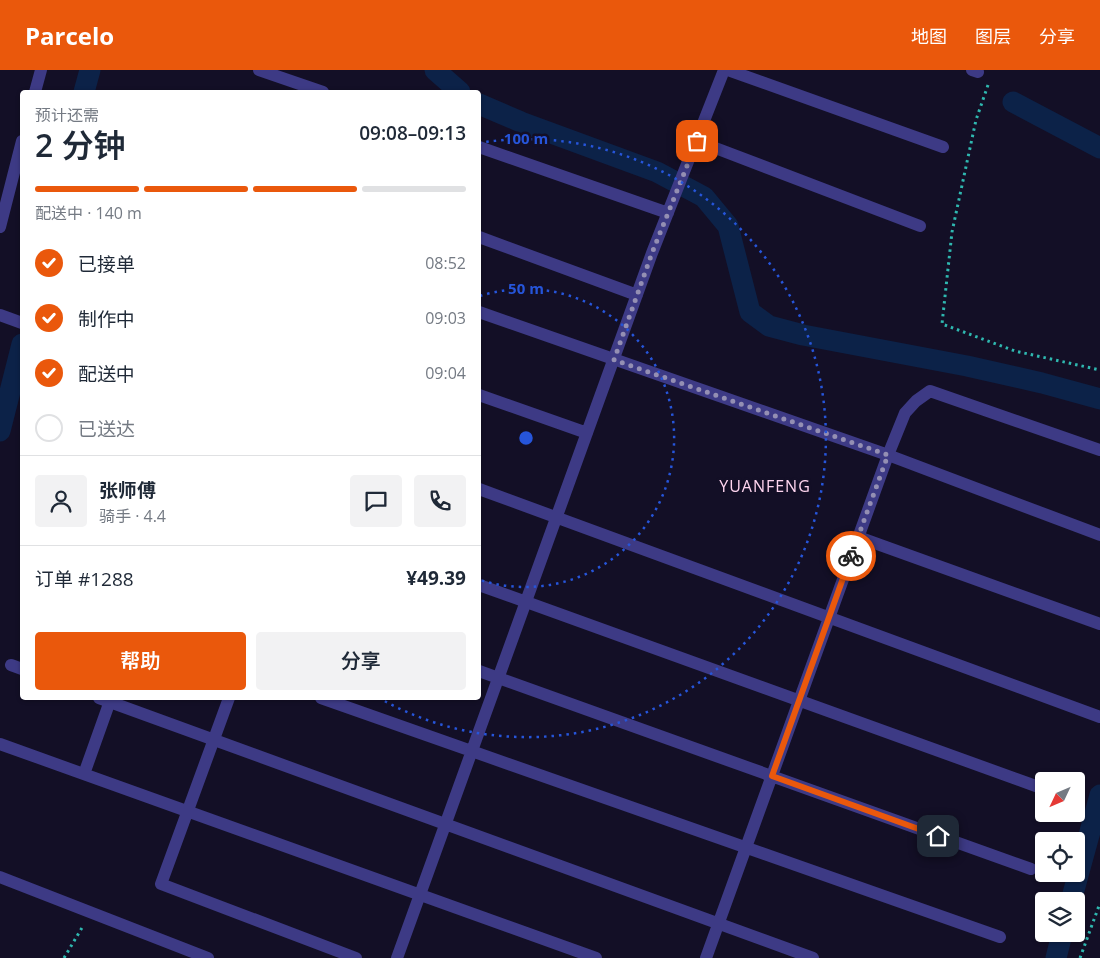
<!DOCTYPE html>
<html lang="zh">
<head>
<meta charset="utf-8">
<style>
  :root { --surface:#fff; --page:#f2f2f3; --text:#1f2937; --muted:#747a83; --line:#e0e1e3; --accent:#ea580c }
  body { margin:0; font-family:"Open Sans","Noto Sans SC",sans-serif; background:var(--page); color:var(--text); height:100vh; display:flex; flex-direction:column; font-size:19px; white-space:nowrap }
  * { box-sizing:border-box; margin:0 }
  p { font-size:16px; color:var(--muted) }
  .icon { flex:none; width:28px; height:28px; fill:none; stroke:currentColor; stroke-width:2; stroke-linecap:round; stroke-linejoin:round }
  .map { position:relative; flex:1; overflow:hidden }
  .drawer { position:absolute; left:20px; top:20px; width:461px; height:610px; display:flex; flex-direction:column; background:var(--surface); border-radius:5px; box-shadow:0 1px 4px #0004 }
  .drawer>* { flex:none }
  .needle { width:32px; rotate:226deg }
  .controls { position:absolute; left:1035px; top:702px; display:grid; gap:10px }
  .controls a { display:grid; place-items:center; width:50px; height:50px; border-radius:5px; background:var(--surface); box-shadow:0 1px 4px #0004; font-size:25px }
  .pin { position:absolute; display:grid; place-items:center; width:42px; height:42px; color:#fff; margin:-21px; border-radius:10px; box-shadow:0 2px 8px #0006 }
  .courier { position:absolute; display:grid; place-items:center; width:50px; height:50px; margin:-25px; border:4px solid #ea580c; border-radius:50%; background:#fff; color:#222; box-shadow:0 1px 6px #0007 }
  .head em { font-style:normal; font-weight:600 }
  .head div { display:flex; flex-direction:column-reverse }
  .head { display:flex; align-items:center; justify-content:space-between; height:85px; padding:0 15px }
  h1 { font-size:32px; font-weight:600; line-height:38px }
  .bar { display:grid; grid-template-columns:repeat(4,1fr); gap:8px 5px; align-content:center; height:60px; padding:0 15px }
  .bar i { height:6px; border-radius:4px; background:var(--line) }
  .bar .active { background:var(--accent) }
  .bar p { grid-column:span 4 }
  .line { display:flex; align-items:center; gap:12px; padding:0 15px; border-top:1px solid var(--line) }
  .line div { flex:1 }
  .round { display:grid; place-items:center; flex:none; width:52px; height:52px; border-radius:5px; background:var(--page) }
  ol { padding:0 15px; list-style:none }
  li { display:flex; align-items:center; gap:15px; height:55px }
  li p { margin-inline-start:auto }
  li .icon { padding:5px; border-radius:50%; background:var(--accent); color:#fff; stroke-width:4 }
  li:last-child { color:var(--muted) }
  li i { width:28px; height:28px; border:2px solid var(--line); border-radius:50% }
  .primary-button { display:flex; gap:10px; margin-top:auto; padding:10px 15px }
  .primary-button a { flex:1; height:58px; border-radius:5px; background:var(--accent); color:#fff; font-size:20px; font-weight:600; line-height:58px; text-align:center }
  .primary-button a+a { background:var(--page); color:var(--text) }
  header { display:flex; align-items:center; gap:30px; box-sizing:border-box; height:70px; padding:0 25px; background:var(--accent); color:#fff }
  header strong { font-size:24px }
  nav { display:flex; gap:28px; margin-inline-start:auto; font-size:18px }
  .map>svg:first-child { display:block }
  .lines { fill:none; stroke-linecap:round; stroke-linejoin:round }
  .canal { stroke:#0c2248; stroke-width:21 }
  .path { stroke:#2fb8b0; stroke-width:3; stroke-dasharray:2.5 4; stroke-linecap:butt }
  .minor { stroke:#3d3a85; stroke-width:12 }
  .done { stroke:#948fb3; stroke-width:5; stroke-dasharray:0 9 }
  .route { stroke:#ea580c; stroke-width:6 }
  .ring { fill:none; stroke:#2655da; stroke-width:2.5; stroke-dasharray:2.5 5 }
  .labels { text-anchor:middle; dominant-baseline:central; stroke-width:5; stroke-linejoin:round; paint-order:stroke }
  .quarter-label { font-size:16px; letter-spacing:1px; fill:#ffd6f0; stroke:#130f26 }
  .centre { fill:#2655da; stroke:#130f26; stroke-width:2.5 }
  .ring-label { font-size:15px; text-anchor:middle; font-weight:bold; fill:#2655da; stroke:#130f26; stroke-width:5; stroke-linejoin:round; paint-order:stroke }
</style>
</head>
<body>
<header>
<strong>Parcelo</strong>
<nav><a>地图</a><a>图层</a><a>分享</a></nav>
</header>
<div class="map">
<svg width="1100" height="888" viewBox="0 0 1100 888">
  <rect width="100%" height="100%" fill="#130f26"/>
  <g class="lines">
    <path class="canal" d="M435 0 460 22
      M84 22 90 0
      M1013 32 1100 78
      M479 34 521 52 657 102 704 127 728 156 750 242 769 256 803 265 967 296 1042 313 1100 329
      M0 361 22 274
      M1071 831 1100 725
      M1056 888 1062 864"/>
    <path class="path" d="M988 15 976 50 952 162 942 254 1015 281 1100 300
      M64 888 83 856
      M1080 888 1100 833"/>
    <path class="minor" d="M259 0 323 22
      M728 0 943 77
      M972 0 978 2
      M35 22 41 0
      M697 71 920 156
      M479 77 668 143
      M0 157 22 71
      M479 167 637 225
      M479 242 888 385 1100 465
      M0 245 22 253
      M479 325 587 363
      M479 419 1100 647
      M858 467 1100 554
      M479 515 1044 719
      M11 595 22 599
      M479 601 1031 799
      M99 628 813 888
      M229 628 161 814 356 888
      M321 628 1000 867
      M0 674 596 888
      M84 704 110 631
      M0 807 208 888
      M397 888 652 183 724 0
      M706 888 888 385 905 343 916 331 930 321 1100 380"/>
  </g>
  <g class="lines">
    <path class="done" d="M697 71 652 183 614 290 888 385 851 486"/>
    <path class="route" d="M851 486 772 706 938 766"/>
  </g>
  <g class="ring">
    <path d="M480 226A149 149 0 1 1 480 510"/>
    <path d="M479 73A299 299 0 1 1 379 628"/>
  </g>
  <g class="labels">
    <g class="quarter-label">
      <text x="765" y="416">YUANFENG</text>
    </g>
  </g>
  <circle cx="526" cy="368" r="8" class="centre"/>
  <g class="ring-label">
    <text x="526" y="74">100 m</text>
    <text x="526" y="224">50 m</text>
  </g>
</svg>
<div class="controls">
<a><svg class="needle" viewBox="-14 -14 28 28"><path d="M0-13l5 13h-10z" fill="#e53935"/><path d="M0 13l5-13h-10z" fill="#747a83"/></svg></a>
<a><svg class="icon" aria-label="locate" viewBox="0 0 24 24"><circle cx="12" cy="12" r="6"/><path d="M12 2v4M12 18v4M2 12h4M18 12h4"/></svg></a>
<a><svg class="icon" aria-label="layers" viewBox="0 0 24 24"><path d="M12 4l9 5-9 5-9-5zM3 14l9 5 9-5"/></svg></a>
</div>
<div class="pin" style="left:697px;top:71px;background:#ea580c"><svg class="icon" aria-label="bag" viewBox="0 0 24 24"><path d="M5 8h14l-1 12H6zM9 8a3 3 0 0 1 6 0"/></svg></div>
<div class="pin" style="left:938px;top:766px;background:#1f2937"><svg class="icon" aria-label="home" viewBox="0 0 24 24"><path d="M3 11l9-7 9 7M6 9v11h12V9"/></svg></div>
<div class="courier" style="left:851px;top:486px"><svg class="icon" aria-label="bike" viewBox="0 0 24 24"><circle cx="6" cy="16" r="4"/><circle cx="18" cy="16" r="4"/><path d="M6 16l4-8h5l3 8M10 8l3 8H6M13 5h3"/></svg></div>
<section class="drawer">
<div class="head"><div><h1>2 分钟</h1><p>预计还需</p></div><em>09:08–09:13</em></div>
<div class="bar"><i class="active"></i><i class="active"></i><i class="active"></i><i></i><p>配送中 · 140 m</p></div>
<ol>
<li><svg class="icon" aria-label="check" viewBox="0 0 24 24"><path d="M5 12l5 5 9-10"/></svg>已接单<p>08:52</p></li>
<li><svg class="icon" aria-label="check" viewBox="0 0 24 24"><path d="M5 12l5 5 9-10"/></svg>制作中<p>09:03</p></li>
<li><svg class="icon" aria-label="check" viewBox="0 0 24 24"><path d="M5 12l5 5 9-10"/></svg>配送中<p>09:04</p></li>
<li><i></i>已送达</li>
</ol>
<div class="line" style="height:90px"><a class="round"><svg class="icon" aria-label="person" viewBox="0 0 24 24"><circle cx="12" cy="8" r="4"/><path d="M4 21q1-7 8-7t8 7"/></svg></a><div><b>张师傅</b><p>骑手 · 4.4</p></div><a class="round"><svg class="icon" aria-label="chat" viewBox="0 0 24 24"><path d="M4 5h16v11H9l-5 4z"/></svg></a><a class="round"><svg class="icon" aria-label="phone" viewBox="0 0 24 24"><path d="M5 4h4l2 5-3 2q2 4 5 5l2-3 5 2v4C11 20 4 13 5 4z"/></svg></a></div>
<div class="line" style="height:65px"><div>订单 #1288</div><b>¥49.39</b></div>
<div class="primary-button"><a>帮助</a><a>分享</a></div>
</section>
</div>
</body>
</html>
